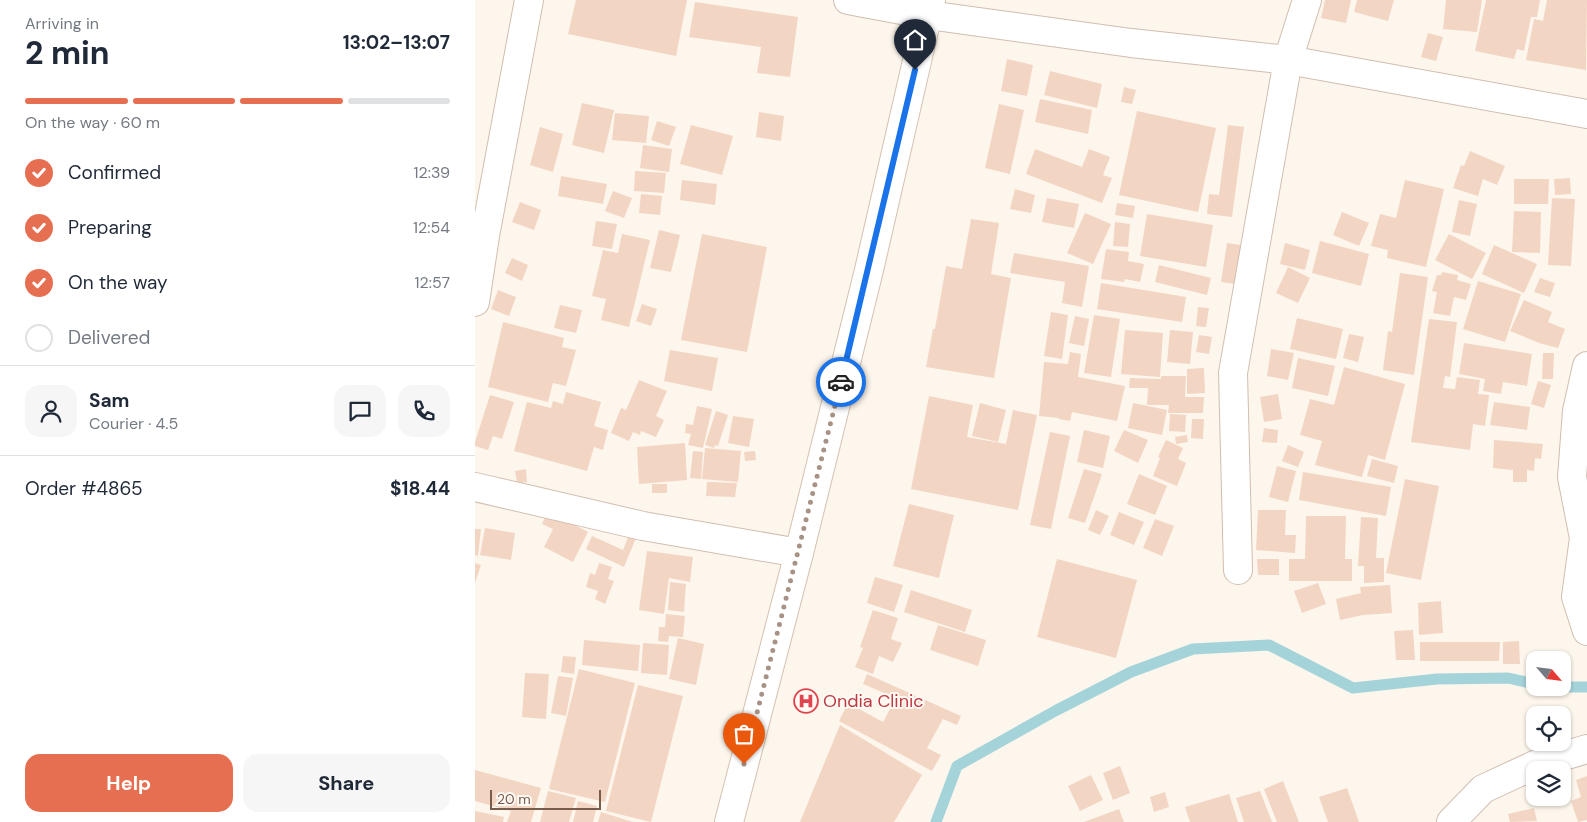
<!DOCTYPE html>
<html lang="en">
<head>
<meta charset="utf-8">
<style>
  :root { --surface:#fff; --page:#f6f6f7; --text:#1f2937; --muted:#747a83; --line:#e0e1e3; --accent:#e76f51 }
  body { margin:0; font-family:"DM Sans",sans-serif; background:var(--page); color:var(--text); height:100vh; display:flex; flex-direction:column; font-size:19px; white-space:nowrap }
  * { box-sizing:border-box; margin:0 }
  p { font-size:16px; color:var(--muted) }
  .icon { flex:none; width:28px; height:28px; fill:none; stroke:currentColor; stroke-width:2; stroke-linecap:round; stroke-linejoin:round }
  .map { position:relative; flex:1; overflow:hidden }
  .details { display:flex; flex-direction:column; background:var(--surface); width:475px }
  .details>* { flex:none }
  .needle { width:32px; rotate:118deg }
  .buttons { position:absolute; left:1051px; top:651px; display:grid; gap:10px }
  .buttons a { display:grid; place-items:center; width:45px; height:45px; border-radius:10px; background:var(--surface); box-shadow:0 1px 4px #0004; font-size:25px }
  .scale { position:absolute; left:15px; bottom:12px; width:111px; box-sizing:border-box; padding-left:5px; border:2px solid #7a5c4d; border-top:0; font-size:14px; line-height:18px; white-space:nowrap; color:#7a5c4d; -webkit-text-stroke:4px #fffaf3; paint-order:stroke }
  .pin { position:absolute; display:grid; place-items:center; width:42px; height:42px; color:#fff; margin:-51px -21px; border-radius:50% 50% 50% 0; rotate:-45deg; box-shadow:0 0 5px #0007 }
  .pin .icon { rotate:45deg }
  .courier { position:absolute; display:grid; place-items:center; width:50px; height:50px; margin:-25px; border:4px solid #1a73e8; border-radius:50%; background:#fff; color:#222; box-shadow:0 1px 6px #0007 }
  .headline em { font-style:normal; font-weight:700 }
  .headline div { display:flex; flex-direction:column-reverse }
  .headline { display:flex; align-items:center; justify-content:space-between; height:85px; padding:0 25px }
  h1 { font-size:32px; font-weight:700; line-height:38px }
  .bar { display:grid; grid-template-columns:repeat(4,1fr); gap:8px 5px; align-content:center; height:60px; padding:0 25px }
  .bar i { height:6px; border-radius:4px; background:var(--line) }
  .bar .current { background:var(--accent) }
  .bar p { grid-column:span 4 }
  .line { display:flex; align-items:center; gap:12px; padding:0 25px; border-top:1px solid var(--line) }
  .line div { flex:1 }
  .round { display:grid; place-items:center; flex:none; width:52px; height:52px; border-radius:15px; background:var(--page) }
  ol { padding:0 25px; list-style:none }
  li { display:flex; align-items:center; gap:15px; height:55px }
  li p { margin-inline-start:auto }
  li .icon { padding:5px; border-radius:50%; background:var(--accent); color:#fff; stroke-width:4 }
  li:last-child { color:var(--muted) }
  li i { width:28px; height:28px; border:2px solid var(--line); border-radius:50% }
  .button { display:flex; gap:10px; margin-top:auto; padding:10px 25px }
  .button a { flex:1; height:58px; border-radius:15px; background:var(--accent); color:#fff; font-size:20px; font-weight:700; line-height:58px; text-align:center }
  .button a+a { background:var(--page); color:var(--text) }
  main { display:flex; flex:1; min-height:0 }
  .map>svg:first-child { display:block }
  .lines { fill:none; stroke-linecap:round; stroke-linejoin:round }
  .stream { stroke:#a5d3da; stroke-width:11 }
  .building { fill:#f3d5c3 }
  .minor-casing { stroke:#d1beb0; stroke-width:30 }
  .tertiary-casing { stroke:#d1beb0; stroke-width:30 }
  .secondary-casing { stroke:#d6c0b0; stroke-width:30 }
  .minor { stroke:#fff; stroke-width:28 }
  .tertiary { stroke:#fff; stroke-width:28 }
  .secondary { stroke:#fff; stroke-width:28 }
  .done { stroke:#a89285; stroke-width:5; stroke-dasharray:0 9 }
  .route { stroke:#1a73e8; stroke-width:6 }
  .labels { text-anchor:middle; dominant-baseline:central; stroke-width:4; stroke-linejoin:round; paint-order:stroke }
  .health-label { font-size:18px; fill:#be3a42; stroke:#fffaf3; text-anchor:start }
</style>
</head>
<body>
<main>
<section class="details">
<div class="headline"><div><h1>2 min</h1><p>Arriving in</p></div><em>13:02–13:07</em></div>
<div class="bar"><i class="current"></i><i class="current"></i><i class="current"></i><i></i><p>On the way · 60 m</p></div>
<ol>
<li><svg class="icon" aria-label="check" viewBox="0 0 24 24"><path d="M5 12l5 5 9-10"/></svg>Confirmed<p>12:39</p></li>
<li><svg class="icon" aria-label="check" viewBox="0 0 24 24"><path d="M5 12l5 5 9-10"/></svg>Preparing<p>12:54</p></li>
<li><svg class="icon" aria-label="check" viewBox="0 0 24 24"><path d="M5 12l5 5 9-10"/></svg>On the way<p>12:57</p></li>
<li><i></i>Delivered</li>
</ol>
<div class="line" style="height:90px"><a class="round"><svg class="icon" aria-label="person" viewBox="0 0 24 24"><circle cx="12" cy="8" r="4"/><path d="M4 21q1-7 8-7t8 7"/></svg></a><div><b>Sam</b><p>Courier · 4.5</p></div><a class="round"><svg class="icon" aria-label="chat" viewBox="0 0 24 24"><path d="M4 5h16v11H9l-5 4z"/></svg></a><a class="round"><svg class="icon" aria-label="phone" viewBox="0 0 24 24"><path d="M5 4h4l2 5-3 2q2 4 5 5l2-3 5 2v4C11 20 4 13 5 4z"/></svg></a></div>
<div class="line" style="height:65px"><div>Order #4865</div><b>$18.44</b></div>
<div class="button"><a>Help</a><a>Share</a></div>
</section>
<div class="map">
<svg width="1112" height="822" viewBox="0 0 1112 822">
  <rect width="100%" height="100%" fill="#fdf6ec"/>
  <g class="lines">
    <path class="stream" d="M1088 687H1112
      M461 822 482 766 580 711 656 672 718 649 794 645 878 688 962 679 1033 678 1060 684"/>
  </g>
  <path class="building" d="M101 0H212L201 56 93 34Z
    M850 0H876L871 23 846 18Z
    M882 0H919L913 21 879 12Z
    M971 0H1007L1002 32 968 29Z
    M1011 0H1065L1062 17H1056L1049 51 1042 49 1039 59 1000 51Z
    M1072 0H1112L1111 70 1051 60 1059 19 1068 21Z
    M220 2 323 17 315 77 282 73 286 47 214 37Z
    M953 33 968 37 961 61 946 57Z
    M532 59 558 65 552 96 526 91Z
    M575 71 627 84 622 108 569 95Z
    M649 87 661 90 657 104 646 102Z
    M565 99 617 110 613 134 560 122Z
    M107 103 139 110 129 153 97 145Z
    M524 104 549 110 535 174 510 168Z
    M662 111 741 128 723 212 644 195Z
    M284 112 309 116 306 141 281 137Z
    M140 113 174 116 171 143 137 140Z
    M182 121 201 127 194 146 176 140Z
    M216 125 258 136 247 175 205 164Z
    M753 125 769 127 757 217 732 214 734 194 744 195Z
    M65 127 88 134 78 172 55 165Z
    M168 145 197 149 194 172 165 168Z
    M560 149 607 167 614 149 635 157 628 175 637 178 627 203 551 174Z
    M995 151 1030 166 1022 185 1008 179 1003 196 978 188 986 165 989 166Z
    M160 171 191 173 189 193 159 191Z
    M86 176 132 184 128 204 83 196Z
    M1095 178 1096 194 1080 195 1079 179Z
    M1039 179H1074L1073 204H1039Z
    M207 180 242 184 240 205 205 200Z
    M930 180 969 189 951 267 912 258 913 250 896 246 905 214 921 218Z
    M540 189 560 195 556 213 535 209Z
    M138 191 157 198 149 218 130 211Z
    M166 194 187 196 185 215 164 213Z
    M572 198 604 204 599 228 567 222Z
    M1077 198 1100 199 1096 266 1073 265Z
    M984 200 1002 204 995 236 977 232Z
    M45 202 66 210 59 230 37 222Z
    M642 203 660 206 658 218 640 215Z
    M1039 211 1066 212 1065 253 1037 252Z
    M867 212 894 223 884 246 858 235Z
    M610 213 636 224 618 264 592 253Z
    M672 214 738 225 731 267 665 256Z
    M496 219 524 223 516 274 536 278 519 378 451 367 458 329H460L471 266 487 269Z
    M121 221 142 224 137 249 117 246Z
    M640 222 655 224 653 247 638 246Z
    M184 230 205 235 196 272 175 268Z
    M147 234 175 240 154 327 126 320 131 299 117 296 128 250 143 253Z
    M227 234 292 247 272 352 206 340Z
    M974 234 1011 253 997 279 960 260Z
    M845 241 894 254 886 286 837 273Z
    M752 243 766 245 760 284 746 282Z
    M810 243 835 250 830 270 805 264Z
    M1019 245 1062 264 1049 293 1007 274Z
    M631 249 654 252 653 261 669 264 665 282 650 279 649 282 626 279Z
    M539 253 614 266 607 307 587 303 590 282 535 273Z
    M37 258 53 265 47 281 30 273Z
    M684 265 736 278 732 295 680 282Z
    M813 267 835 278 823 303 801 293Z
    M967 272 983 275 982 280 996 284 991 300 979 297 975 316 958 313 962 292 957 291 962 275H966Z
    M925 273 953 277 939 375 908 370 913 331 917 332Z
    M1065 278 1080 283 1075 297 1059 292Z
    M1003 281 1046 294 1030 342 988 329Z
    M626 283 711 297 707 322 622 309Z
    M23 290 41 297 34 316 16 309Z
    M1049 300 1077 312 1073 322 1090 329 1083 348 1064 343 1035 331Z
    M167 304 182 309 176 326 161 321Z
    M85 305 107 310 101 333 79 328Z
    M723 307 734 308 731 327 721 326Z
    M576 312 593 315 587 359 569 356Z
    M619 315 645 319 636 377 609 373Z
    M600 316 614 319 609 346 594 343Z
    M822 318 868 329 861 359 815 349Z
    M954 319 982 322 975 377 970 376 968 388 980 389 982 377 1005 380 1003 394 1014 395 1010 426 998 424 995 450 936 442Z
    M28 322 89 338 87 347 101 350 91 386 78 383 73 402 13 387Z
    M650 330 688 333 685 377 646 374Z
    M695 330 718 332 715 364 692 362Z
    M874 334 889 337 883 362 868 358Z
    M724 335 737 337 734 354 721 352Z
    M989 343 1057 354 1052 386 1028 382 1026 394 1008 391 1010 379 984 374Z
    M796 349 819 353 813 380 792 376Z
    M195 350 243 358 237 391 189 381Z
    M595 352 606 354 603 377 650 386 642 421 597 412 595 421 584 419V418L564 416 569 362 593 364Z
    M1068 353H1079L1078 379H1067Z
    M823 358 860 366 853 396 817 388Z
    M869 367 930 384 910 460 893 455 887 477 840 465 847 441 825 435 835 399 859 405Z
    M729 368 730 393 712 394V369Z
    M686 376H711L710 397H729L728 413H693L694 405H672L673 388H654L655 378 686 379Z
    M164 380 192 391 181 416 189 420 181 437 166 431 165 435 158 432 154 441 136 433 146 408 151 410Z
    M1063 381 1076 385 1069 408 1056 404Z
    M91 392 126 402 119 426 133 430 128 450 119 447 112 471 39 451 52 402 76 408 78 401 88 404Z
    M803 394 807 419 789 422 785 397Z
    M15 395 39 402 27 439 18 436 13 450 0 446V442Z
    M454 396 498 405 492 437 531 444 538 410 562 415 543 510 436 489Z
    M1019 402 1055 407 1052 430 1015 425Z
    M505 403 531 410 523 442 497 436Z
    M658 403 692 410 687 435 653 428Z
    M222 406 237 409 228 448 213 445 216 434 210 433 211 424 218 425Z
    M241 411 253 415 243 446 240 445 239 448 230 445Z
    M695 414 711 415 710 432 694 431Z
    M258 416 279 419 274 447 253 443Z
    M717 419H729L728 439 716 438Z
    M789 428 803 430 802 443 787 442Z
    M609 430 635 436 628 468 602 462Z
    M649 430 673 440 663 463 639 451Z
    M575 432 595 436 576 529 555 525Z
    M712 435 713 442 701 444 700 437Z
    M691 440 708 448 703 459 711 463 702 486 678 476 685 458 683 457Z
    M1019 440 1068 444 1066 459 1060 458 1059 471 1052 470V482H1038V470L1018 468Z
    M210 443 212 480 164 484 162 447Z
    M813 445 829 452 823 467 807 461Z
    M230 448 266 451 263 482 227 479Z
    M218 451 228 452 226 479 215 478Z
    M280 451 281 460 270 461 269 452Z
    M897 459 923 466 919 483 892 476Z
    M802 466 821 471 813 502 794 497Z
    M51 469 52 482 42 483 40 471Z
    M609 469 627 474 610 523 593 518Z
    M828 472 916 487 911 516 824 500Z
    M664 474 692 486 680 515 652 504Z
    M930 479 964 486 946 580 911 573Z
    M232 482 262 483 260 497 231 496Z
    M177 484H192V493H177Z
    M434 504 479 515 464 578 418 566Z
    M621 510 634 516 625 535 613 530Z
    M783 510H811L810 535H821L820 553 781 550Z
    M73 511 113 532 98 562 69 547 78 529 67 524Z
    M644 512 669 522 659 545 635 535Z
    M831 516H871L870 559H877V581H814V559H830Z
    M886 517 903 518 901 558H909V582L889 583V566H883Z
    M680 519 699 526 687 556 668 548Z
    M10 528 40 533 36 560 5 555Z
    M0 529H6L3 556 0 555Z
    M154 535 161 538 149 567 111 549 117 536 148 550Z
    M172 551 218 557 215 582 194 578 189 614 164 610Z
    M582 559 662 580 641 658 562 637Z
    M782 559H804V575H783Z
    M0 563 6 565 0 583Z
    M124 563 137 567 133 579 139 581 130 604 120 599 123 591 111 587 115 573 120 575Z
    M400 577 428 585 419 612 392 603Z
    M195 582 211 584 209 612 193 610Z
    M843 583 851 604 827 613 819 591Z
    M915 585 917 613 888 615 865 620 861 599 886 593 885 587Z
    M436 590 497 610 490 632 429 612Z
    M966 601 968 633 944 635 943 603Z
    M398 610 423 618 416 639 427 643 418 662 404 656 398 674 380 667 388 648 385 647Z
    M191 614 210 616 208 637 194 636 193 642 183 641 184 627H190Z
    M463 625 511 640 503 666 455 650Z
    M938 630 940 660H921L919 631Z
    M203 638 229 644 221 685 194 679Z
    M109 640 165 645 163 671 107 665Z
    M1044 641 1045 664H1028V642Z
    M945 642H1025L1024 661H945Z
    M168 643 194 645 192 675 166 673Z
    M88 656 101 657 99 674 86 672Z
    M104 669 160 683 130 802 74 789Z
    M50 673 74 674 71 719 47 717Z
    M392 674 486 716 482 725 468 719 452 748 466 755 457 771 364 721 373 703 408 722 421 698 388 684Z
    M83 676 98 678 91 716 76 713Z
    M163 685 208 696 176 822 131 811Z
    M365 725 447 775 419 822H325Z
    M645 766 655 793 638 800 628 773Z
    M0 770 66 788 56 822H32L36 811 0 801Z
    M616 775 628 800 605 811 593 786Z
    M1112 776V820L1103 822 1096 801 1106 797 1101 780Z
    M808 781 824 822H802L789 789Z
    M872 788 884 822H853L844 797Z
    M73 791 101 798 94 822H65Z
    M785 791 797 822H769L761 798Z
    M690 792 694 807 679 812 675 797Z
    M754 794 763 822H715L710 807Z
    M103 801 122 806 118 822H98Z
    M1059 808 1062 821 1035 822 1033 814Z
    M644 809 649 822H609Z
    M0 811 29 817 28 822H0Z
    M126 812 158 822H123Z"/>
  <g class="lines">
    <g class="minor-casing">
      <path id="minor" d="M0 302 10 236 54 0
        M1112 366 1102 411 1097 477 1109 538 1101 597 1112 631
        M0 487 168 526 324 553
        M763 570 758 373 813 60 832 0
        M976 822 1008 789 1062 764 1112 749"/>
    </g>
    <g class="tertiary-casing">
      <path id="tertiary" d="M373 0 453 15 656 43 813 60 1112 114"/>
    </g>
    <g class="secondary-casing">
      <path id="secondary" d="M254 822 324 553 394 270 456 0"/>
    </g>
    <use href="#minor" class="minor"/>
    <use href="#tertiary" class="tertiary"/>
    <use href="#secondary" class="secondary"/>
  </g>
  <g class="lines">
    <path class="done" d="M269 764 366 382"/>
    <path class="route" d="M366 382 440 70"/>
  </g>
  <defs>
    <g id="hospital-ring" transform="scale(1.25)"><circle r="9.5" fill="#fffaf3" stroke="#e0444e" stroke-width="1.5"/><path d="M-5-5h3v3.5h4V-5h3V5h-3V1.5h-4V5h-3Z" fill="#e0444e"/></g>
  </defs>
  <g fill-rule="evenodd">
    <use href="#hospital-ring" x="331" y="701"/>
  </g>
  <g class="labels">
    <g class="health-label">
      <text x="348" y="701">Ondia Clinic</text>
    </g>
  </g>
</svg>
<div class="buttons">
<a><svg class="needle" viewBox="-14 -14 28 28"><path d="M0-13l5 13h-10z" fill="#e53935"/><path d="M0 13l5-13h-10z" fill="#747a83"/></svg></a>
<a><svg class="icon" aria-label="locate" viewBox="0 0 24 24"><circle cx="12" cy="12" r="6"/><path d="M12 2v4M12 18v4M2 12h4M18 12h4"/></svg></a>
<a><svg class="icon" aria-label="layers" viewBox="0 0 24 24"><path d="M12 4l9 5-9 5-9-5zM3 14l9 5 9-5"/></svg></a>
</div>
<div class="scale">20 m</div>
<div class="pin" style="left:269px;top:764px;background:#ea580c"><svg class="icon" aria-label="bag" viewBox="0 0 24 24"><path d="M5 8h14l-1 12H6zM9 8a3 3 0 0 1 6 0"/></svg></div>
<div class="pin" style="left:440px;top:70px;background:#1f2937"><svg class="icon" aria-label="home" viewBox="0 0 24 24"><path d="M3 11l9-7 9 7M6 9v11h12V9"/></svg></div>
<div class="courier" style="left:366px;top:382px"><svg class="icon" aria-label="car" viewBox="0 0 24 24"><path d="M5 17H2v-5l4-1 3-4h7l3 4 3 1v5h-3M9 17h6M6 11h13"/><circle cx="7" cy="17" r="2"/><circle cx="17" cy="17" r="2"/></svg></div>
</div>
</main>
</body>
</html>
